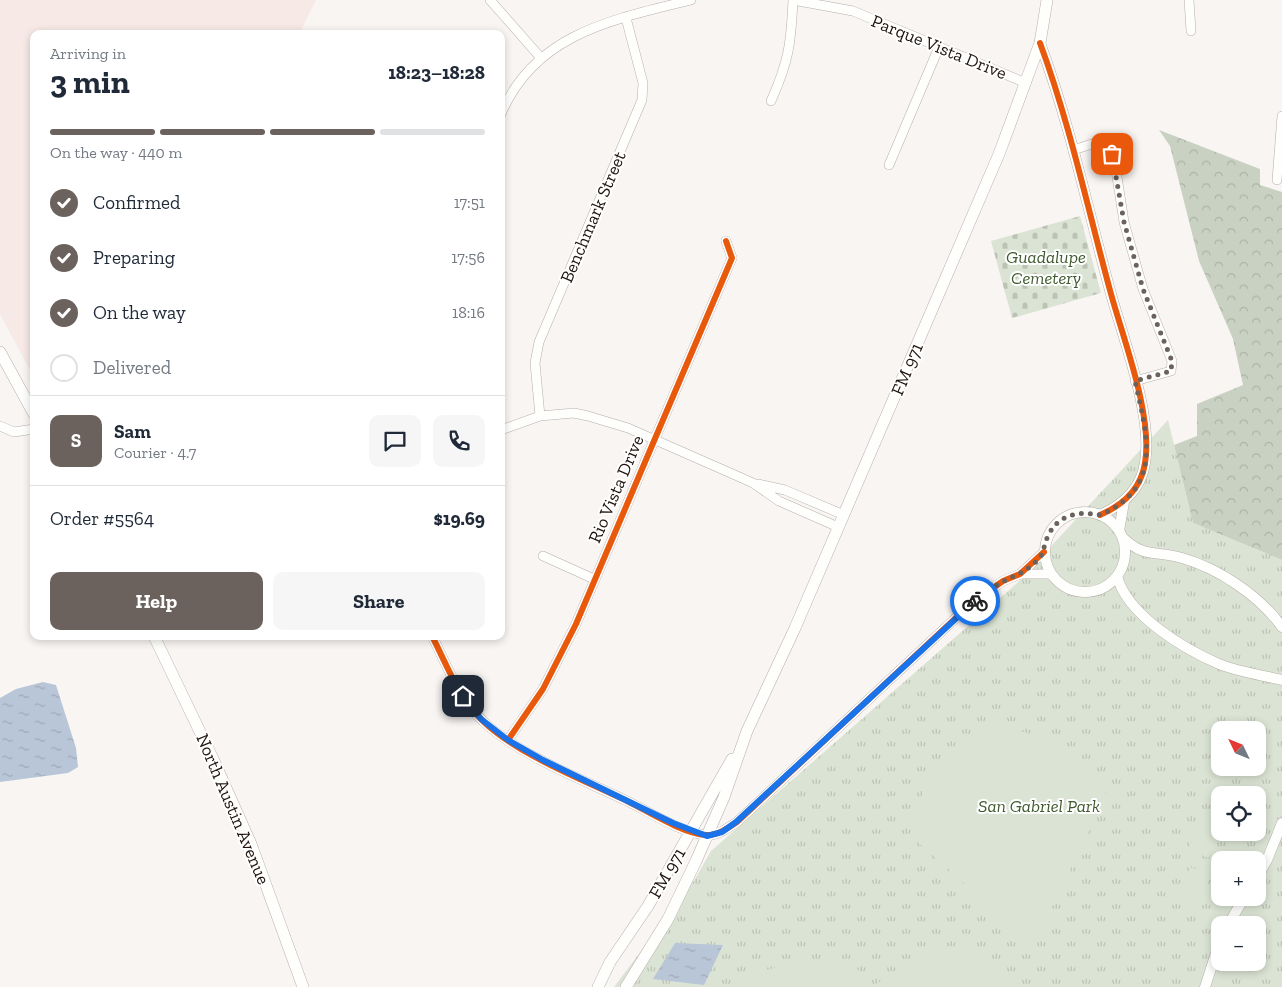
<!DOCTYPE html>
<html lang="en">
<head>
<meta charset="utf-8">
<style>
  :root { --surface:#fff; --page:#f6f6f7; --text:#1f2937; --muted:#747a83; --line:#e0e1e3; --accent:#6b625d }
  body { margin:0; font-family:"Zilla Slab",serif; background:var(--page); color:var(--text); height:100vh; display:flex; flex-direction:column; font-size:19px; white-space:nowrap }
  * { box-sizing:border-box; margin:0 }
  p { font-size:16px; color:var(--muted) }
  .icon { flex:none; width:28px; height:28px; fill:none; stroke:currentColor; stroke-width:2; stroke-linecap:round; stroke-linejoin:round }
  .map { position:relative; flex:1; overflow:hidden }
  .details { position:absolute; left:30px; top:30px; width:475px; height:610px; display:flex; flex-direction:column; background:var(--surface); border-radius:10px; box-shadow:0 2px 8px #0003 }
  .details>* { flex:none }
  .needle { width:32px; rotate:313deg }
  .controls { position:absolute; left:1211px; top:721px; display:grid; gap:10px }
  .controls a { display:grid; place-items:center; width:55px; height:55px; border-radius:10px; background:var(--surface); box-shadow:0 2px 8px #0003; font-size:25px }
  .pin { position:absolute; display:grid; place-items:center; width:42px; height:42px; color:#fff; margin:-21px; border-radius:10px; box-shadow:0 2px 8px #0006 }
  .courier { position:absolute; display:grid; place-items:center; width:50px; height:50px; margin:-25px; border:4px solid #1a73e8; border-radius:50%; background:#fff; color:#222; box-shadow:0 1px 6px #0007 }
  .summary em { font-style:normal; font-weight:800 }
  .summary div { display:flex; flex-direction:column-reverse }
  .summary { display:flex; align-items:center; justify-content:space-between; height:85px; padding:0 20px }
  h1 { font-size:32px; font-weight:800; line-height:38px }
  .bar { display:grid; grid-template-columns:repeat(4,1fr); gap:8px 5px; align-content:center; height:60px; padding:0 20px }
  .bar i { height:6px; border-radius:4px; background:var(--line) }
  .bar .selected { background:var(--accent) }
  .bar p { grid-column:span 4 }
  .line { display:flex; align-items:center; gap:12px; padding:0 20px; border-top:1px solid var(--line) }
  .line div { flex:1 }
  .round { display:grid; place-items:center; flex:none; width:52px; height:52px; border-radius:10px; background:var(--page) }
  ol { padding:0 20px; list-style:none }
  li { display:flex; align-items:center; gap:15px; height:55px }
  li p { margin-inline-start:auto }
  li .icon { padding:5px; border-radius:50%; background:var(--accent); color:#fff; stroke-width:4 }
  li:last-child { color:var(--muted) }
  li i { width:28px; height:28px; border:2px solid var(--line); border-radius:50% }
  .action { display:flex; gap:10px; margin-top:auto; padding:10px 20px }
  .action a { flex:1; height:58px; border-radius:10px; background:var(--accent); color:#fff; font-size:20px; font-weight:800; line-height:58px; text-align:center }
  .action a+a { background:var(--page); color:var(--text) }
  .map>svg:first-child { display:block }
  .education { fill:#f6e9e6 }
  .grass { fill:url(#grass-tufts); fill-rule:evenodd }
  .forest { fill:url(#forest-crowns) }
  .cemetery { fill:url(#cemetery-stones) }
  .pitch { fill:#dbe4d4 }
  .water { fill:url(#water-ripples) }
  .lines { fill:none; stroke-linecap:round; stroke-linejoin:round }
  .minor-casing { stroke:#b7afab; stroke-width:10 }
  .tertiary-casing { stroke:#b7afab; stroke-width:11 }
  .secondary-casing { stroke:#b7afab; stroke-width:12 }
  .minor { stroke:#fefefd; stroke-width:9 }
  .tertiary { stroke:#fefefd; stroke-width:10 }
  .secondary { stroke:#fefefd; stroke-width:11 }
  .cycleway-casing { stroke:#fff; stroke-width:9 }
  .cycleway { stroke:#e8590c; stroke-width:6 }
  .done { stroke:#6b625d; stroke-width:5; stroke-dasharray:0 9 }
  .route { stroke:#1a73e8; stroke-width:6 }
  .labels { text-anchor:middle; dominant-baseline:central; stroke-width:4; stroke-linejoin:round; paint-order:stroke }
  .street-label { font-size:18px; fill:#1f130c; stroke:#fff }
  .park-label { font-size:18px; font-style:italic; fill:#405a30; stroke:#fff }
</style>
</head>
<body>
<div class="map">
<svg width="1282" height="987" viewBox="0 0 1282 987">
  <defs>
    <pattern id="grass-tufts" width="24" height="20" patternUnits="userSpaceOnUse" patternTransform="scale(1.25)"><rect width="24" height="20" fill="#dbe4d4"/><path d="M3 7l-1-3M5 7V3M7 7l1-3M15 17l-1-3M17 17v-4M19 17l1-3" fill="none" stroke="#bcc3b5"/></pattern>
    <pattern id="forest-crowns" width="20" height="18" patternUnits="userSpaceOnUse" patternTransform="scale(1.25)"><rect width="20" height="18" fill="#c9d2c2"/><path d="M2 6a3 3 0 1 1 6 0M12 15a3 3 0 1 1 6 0" fill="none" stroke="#acb3a6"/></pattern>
    <pattern id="cemetery-stones" width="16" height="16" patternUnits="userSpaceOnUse" patternTransform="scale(1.25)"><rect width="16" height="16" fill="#dbe4d4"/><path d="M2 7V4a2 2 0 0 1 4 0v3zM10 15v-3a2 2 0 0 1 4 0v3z" fill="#bcc3b5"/></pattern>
    <pattern id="water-ripples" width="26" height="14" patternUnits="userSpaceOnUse" patternTransform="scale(1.25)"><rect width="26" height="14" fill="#b9c6d7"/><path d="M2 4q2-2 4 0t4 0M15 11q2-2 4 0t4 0" fill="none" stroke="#9fa9b7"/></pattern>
  </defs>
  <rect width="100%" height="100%" fill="#f8f5f3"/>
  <path class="education" d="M0 0H316L299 34H34L33 376 0 314Z"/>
  <path class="grass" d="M1168 420 1193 523 1282 560V987H614L695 879 711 851 1016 584ZM1220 730H1258V768H1220ZM1220 795H1258V832H1220ZM1220 860H1258V898H1220ZM1220 925H1258V962H1220Z"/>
  <path class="forest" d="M1159 130 1260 169V185L1282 192V560L1193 523 1174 445 1197 436V404L1243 385 1233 339 1199 261 1170 146Z"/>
  <path class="cemetery" d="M1080 216 1101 293 1012 318 991 241Z"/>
  <path class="pitch" d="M1003 727C1050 735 1077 761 1107 795L1040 931 1024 937 910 835 917 805 925 788 949 754 976 733Z
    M1201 816 1220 823V830L1209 858 1188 850Z
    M1190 867 1210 875 1198 910 1177 902Z
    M947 946C976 953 995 966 1015 987H872L924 951Z
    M825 961 859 970 854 987H739L762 971 792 964Z"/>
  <path class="water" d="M43 682 56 685 76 748 78 767 68 773 0 782V698L16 689Z
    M675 943 723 945 704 985 653 979Z"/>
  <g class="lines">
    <g class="minor-casing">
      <path id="minor" d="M490 0 541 58
        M793 0 853 11 1026 83
        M1189 0 1191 31
        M771 101C789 61 791 43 793 0
        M501 114C535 33 615 19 691 0
        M1073 150 1111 138 1124 222 1143 289 1172 361 1171 371 1135 381
        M889 165 939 47
        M1277 180 1282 116
        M540 416 535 363 539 342 642 100 643 83 626 18
        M0 426 14 432 34 429
        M501 430 540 416 574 413 588 416 628 428 735 475 753 483 779 501 838 527
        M758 484 785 490 844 515
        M543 556 594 579
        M1021 574H1051
        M432 636C447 665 459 699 483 721 518 755 584 780 629 802 651 813 682 833 706 835 717 836 728 828 737 822L973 602 1003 581 1020 574 1044 552
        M508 740 543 689 576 624 732 258 726 241"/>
    </g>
    <g class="tertiary-casing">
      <path id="tertiary" d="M1040 43C1070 124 1088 210 1111 294 1124 341 1153 416 1145 463 1141 489 1123 505 1100 515
        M1045 552a40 40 0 1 1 80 0a40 40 0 1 1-80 0Z
        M1119 531 1124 502
        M1122 537C1145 559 1155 550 1182 558 1218 568 1260 596 1282 627
        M1117 576C1127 615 1184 649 1219 664 1238 672 1262 675 1282 680
        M1258 876 1267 860 1282 823
        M1228 925 1244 898
        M1205 987 1220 941"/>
    </g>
    <g class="secondary-casing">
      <path id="secondary" d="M0 352 34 414
        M154 636 214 761 251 844 303 987
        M598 987 610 962 648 906 732 759
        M626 987 668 919 696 861 724 797 747 731 795 628 999 154 1040 43 1047 0"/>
    </g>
    <use href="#minor" class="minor"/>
    <use href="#tertiary" class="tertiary"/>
    <use href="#secondary" class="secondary"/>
    <g class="cycleway-casing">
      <path id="cycleway" d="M1040 43C1070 124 1088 210 1111 294 1124 341 1153 416 1145 463 1141 489 1123 505 1100 515
        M432 636C447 665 459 699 483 721 518 755 584 780 629 802 651 813 682 833 706 835 717 836 728 828 737 822L973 602 1003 581 1020 574 1044 552
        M508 740 543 689 576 624 732 258 726 241"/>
    </g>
    <use href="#cycleway" class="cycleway"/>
  </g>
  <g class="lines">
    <path class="done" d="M975 601C984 594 994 586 1004 581 1013 576 1023 573 1031 566 1047 553 1041 551 1048 536 1058 514 1079 511 1100 515 1164 488 1147 435 1135 381L1171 371 1172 361 1143 289 1124 222 1112 154"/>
    <path class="route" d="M463 696 481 719 508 740 543 760 673 823 707 836 722 832 736 822 975 601"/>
  </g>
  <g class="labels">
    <g class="street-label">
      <text transform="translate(939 47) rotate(22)">Parque Vista Drive</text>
      <text transform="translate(593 217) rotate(-67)">Benchmark Street</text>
      <text transform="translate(907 369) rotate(-67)">FM 971</text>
      <text transform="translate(616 489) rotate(-67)">Rio Vista Drive</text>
      <text transform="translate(233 809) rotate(67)">North Austin Avenue</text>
      <text transform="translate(667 873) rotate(-60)">FM 971</text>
    </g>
    <g class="park-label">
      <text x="1046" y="257">Guadalupe<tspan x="1046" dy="21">Cemetery</tspan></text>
      <text x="1039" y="806">San Gabriel Park</text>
    </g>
  </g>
</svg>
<div class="controls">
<a><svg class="needle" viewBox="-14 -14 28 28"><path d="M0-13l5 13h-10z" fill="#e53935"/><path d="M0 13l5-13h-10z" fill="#747a83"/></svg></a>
<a><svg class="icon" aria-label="locate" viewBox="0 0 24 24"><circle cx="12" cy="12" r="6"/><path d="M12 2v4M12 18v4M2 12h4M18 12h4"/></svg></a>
<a>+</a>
<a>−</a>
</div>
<div class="pin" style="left:1112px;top:154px;background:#ea580c"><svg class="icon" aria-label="bag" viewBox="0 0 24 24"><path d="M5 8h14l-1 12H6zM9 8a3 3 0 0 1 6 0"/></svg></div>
<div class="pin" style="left:463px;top:696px;background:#1f2937"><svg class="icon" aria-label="home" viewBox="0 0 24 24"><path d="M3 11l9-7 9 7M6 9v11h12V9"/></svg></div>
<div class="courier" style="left:975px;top:601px"><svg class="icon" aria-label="bike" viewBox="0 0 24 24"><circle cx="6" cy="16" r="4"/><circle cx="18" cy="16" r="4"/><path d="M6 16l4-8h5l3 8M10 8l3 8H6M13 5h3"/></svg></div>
<section class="details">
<div class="summary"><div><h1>3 min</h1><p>Arriving in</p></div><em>18:23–18:28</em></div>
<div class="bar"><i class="selected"></i><i class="selected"></i><i class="selected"></i><i></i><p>On the way · 440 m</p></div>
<ol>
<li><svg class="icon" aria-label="check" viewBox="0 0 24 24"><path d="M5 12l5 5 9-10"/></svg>Confirmed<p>17:51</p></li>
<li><svg class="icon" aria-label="check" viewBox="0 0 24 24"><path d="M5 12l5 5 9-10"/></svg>Preparing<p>17:56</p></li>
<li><svg class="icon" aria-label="check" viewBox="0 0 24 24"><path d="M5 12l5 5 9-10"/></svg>On the way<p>18:16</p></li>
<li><i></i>Delivered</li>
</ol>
<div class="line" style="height:90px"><b class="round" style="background:var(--accent);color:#fff">S</b><div><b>Sam</b><p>Courier · 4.7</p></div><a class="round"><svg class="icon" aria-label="chat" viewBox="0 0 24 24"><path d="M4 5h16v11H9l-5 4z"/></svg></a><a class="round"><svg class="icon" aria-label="phone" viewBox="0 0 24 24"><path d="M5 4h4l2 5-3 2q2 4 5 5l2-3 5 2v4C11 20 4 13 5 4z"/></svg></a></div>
<div class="line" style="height:65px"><div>Order #5564</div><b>$19.69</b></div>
<div class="action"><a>Help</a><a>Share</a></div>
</section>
</div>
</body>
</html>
